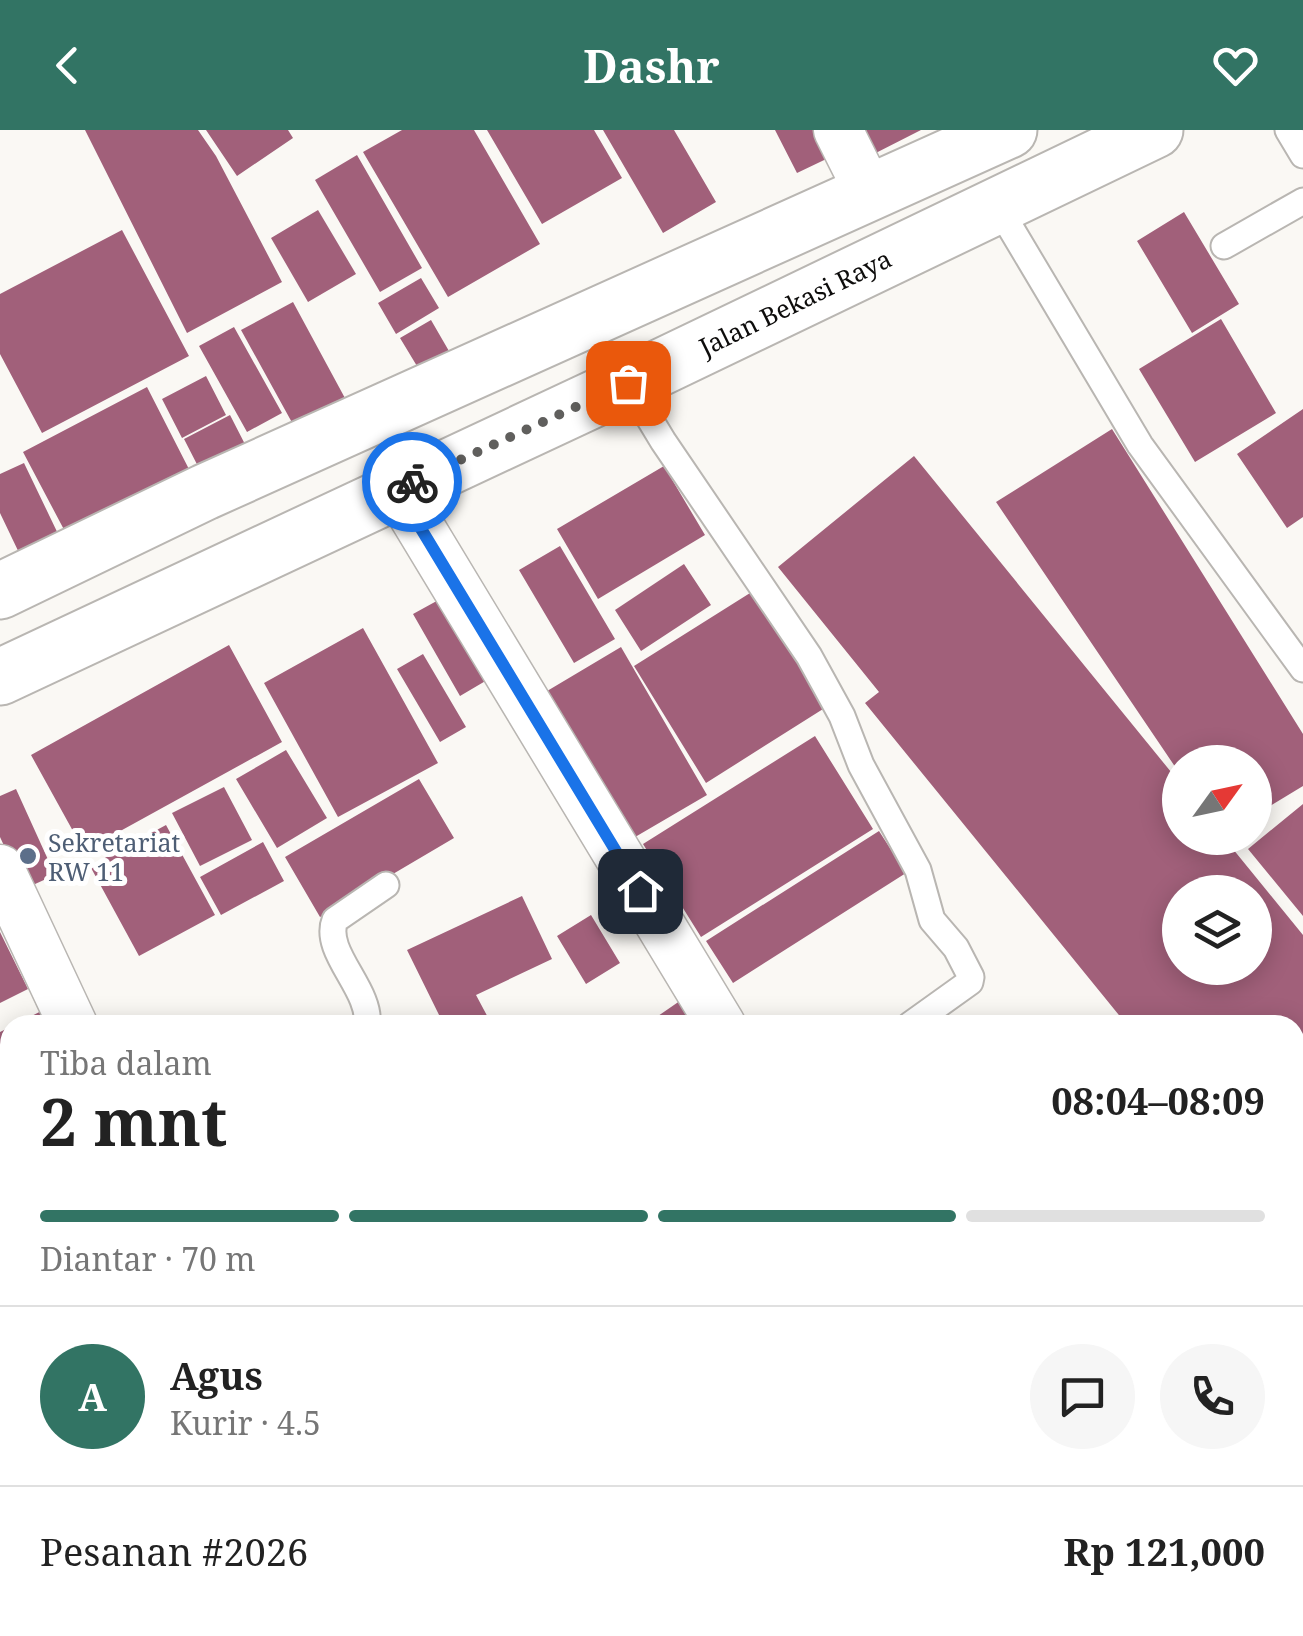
<!DOCTYPE html>
<html lang="id">
<head>
<meta charset="utf-8">
<style>
  :root { --surface:#fff; --page:#f6f6f6; --text:#222; --muted:#767676; --line:#e0e0e0; --accent:#327464 }
  body { margin:0; font-family:"Noto Serif",serif; background:var(--page); color:var(--text); height:100vh; display:flex; flex-direction:column; font-size:38px; white-space:nowrap }
  * { box-sizing:border-box; margin:0 }
  p { font-size:32px; color:var(--muted) }
  .icon { flex:none; width:55px; height:55px; fill:none; stroke:currentColor; stroke-width:2; stroke-linecap:round; stroke-linejoin:round }
  .map { position:relative; flex:1; overflow:hidden }
  .drawer { position:absolute; left:0px; top:885px; width:1305px; height:622px; display:flex; flex-direction:column; background:var(--surface); border-radius:30px 30px 0 0; box-shadow:0 5px 25px #0003 }
  .drawer>* { flex:none }
  .needle { width:65px; rotate:57deg }
  .fabs { position:absolute; left:1162px; top:615px; display:grid; gap:20px }
  .fabs a { display:grid; place-items:center; width:110px; height:110px; border-radius:50%; background:var(--surface); box-shadow:0 5px 25px #0003; font-size:50px }
  .pin { position:absolute; display:grid; place-items:center; width:85px; height:85px; color:#fff; margin:-42px; border-radius:20px; box-shadow:0 5px 15px #0006 }
  .courier { position:absolute; display:grid; place-items:center; width:100px; height:100px; margin:-50px; border:8px solid #1a73e8; border-radius:50%; background:#fff; color:#222; box-shadow:0 2px 12px #0007 }
  .summary em { font-style:normal; font-weight:700 }
  .summary div { display:flex; flex-direction:column-reverse }
  .summary { display:flex; align-items:center; justify-content:space-between; height:170px; padding:0 40px }
  h1 { font-size:65px; font-weight:700; line-height:75px }
  .bar { display:grid; grid-template-columns:repeat(4,1fr); gap:15px 10px; align-content:center; height:120px; padding:0 40px }
  .bar i { height:12px; border-radius:8px; background:var(--line) }
  .bar .selected { background:var(--accent) }
  .bar p { grid-column:span 4 }
  .line { display:flex; align-items:center; gap:25px; padding:0 40px; border-top:2px solid var(--line) }
  .line div { flex:1 }
  .round { display:grid; place-items:center; flex:none; width:105px; height:105px; border-radius:52px; background:var(--page) }
  header { display:flex; justify-content:space-between; align-items:center; height:130px; padding:0 40px; background:var(--accent); color:#fff; font-size:45px; font-weight:700 }
  .map>svg:first-child { display:block }
  .green { fill:#c7dab2 }
  .building { fill:#a1607a; fill-rule:evenodd }
  .lines { fill:none; stroke-linecap:round; stroke-linejoin:round }
  .service-casing { stroke:#b9b6b2; stroke-width:29 }
  .minor-casing { stroke:#b9b6b2; stroke-width:51 }
  .primary-casing { stroke:#b9b6b2; stroke-width:59 }
  .service { stroke:#fff; stroke-width:25 }
  .minor { stroke:#fff; stroke-width:48 }
  .primary { stroke:#fff; stroke-width:55 }
  .done { stroke:#605f5d; stroke-width:10; stroke-dasharray:0 18 }
  .route { stroke:#1a73e8; stroke-width:12 }
  .service-dot { fill:#5c6f8a; stroke:#fff; stroke-width:4 }
  .labels { text-anchor:middle; dominant-baseline:central; stroke-width:10; stroke-linejoin:round; paint-order:stroke }
  .street-label { font-size:25px; fill:#0d0c0b; stroke:#fff }
  .service-label { font-size:25px; fill:#4e5e75; stroke:#fff; text-anchor:start }
</style>
</head>
<body>
<header><svg class="icon" aria-label="back" viewBox="0 0 24 24"><path d="M15 5l-7 7 7 7"/></svg>Dashr<svg class="icon" aria-label="heart" viewBox="0 0 24 24"><path d="M12 20l-8-8c-3-5 5-10 8-4 3-6 11-1 8 4z"/></svg></header>
<div class="map">
<svg width="1303" height="1506" viewBox="0 0 1303 1506">
  <rect width="100%" height="100%" fill="#faf8f4"/>
  <path class="green" d="M0 1011 10 1030V1126L5 1129 0 1119Z"/>
  <path class="building" d="M85 0H198L216 26 282 152 187 203Z
    M206 0H288L293 8 237 46Z
    M402 0H474L540 114 448 167 363 22Z
    M487 0H594L622 48 542 94Z
    M603 0H674L716 72 663 103Z
    M775 0H832L843 21 797 43Z
    M849 0H921L862 30Z
    M357 25 422 138 380 162 315 50Z
    M318 80 356 144 308 172 271 108Z
    M1184 82 1239 174 1192 203 1137 111Z
    M122 100 189 226 42 303 0 224V164Z
    M421 148 439 178 396 204 378 173Z
    M293 172 346 270 295 298 241 200Z
    M1221 189 1276 283 1195 332 1139 239Z
    M431 190 453 228 423 246 400 208Z
    M234 197 282 283 247 302 199 216Z
    M206 246 226 285 182 308 162 269Z
    M147 257 193 347 70 411 23 322Z
    M1303 279V387L1287 398 1237 324Z
    M230 285 250 324 204 348 184 309Z
    M1112 299 1303 604V656L1255 685V632H1180V644L996 372Z
    M914 326 1180 653V708H1224L1303 805V1112L1295 1102V895H1127L865 573 879 562 778 437ZM1180 762H1255V838H1180Z
    M24 333 61 410 22 429 0 383V344Z
    M664 336 705 405 598 469 557 399Z
    M560 416 615 509 574 533 519 440Z
    M684 434 711 475 641 521 615 480Z
    M758 458 831 574 706 653 634 536Z
    M453 462 499 543 460 566 413 484Z
    M363 498 438 633 338 687 264 553Z
    M229 515 282 612 84 721 31 625Z
    M621 517 707 665 618 717 532 570Z
    M423 524 466 597 440 612 397 539Z
    M815 606 873 699 701 807 643 714Z
    M286 620 327 688 277 718 236 649Z
    M419 649 454 708 320 787 285 727Z
    M224 657 252 710 200 736 172 683Z
    M16 659 55 745 24 759 0 707V666Z
    M1303 674V786L1248 719Z
    M166 695 215 785 139 826 90 736Z
    M879 701 906 743 733 853 706 811Z
    M263 712 284 751 221 785 200 747Z
    M522 766 552 829 476 865 492 895H444L407 820Z
    M591 785 620 833 586 854 557 806Z
    M0 802 28 859 0 873Z
    M687 866 707 895H645Z
    M55 874 66 895H14Z
    M10 897V933L0 914V902Z
    M1295 1119 1303 1131V1169L1295 1174Z
    M10 1134V1251L0 1256V1139Z
    M1303 1182V1272L1295 1276V1187Z
    M10 1258V1328L0 1333V1263Z
    M57 1498H202L206 1506H61Z
    M214 1498H285L289 1506H217Z
    M294 1498H365L345 1506H298Z
    M369 1498H448L452 1506H373Z
    M517 1498H586L590 1506H502Z
    M625 1498H690L678 1506H631Z
    M747 1498H857L861 1506H732Z"/>
  <g class="lines">
    <g class="service-casing">
      <path id="service" d="M1288 0 1303 25
        M997 75 1140 315 1303 539
        M1224 116 1303 71
        M628 253 663 311 809 526 842 586 861 635 918 740 932 790 956 818 971 847 970 852 910 895
        M367 895C372 860 322 822 335 790L386 755
        M42 1498 46 1506
        M595 1498 600 1506"/>
    </g>
    <g class="minor-casing">
      <path id="minor" d="M838 0 869 62
        M397 359 721 895
        M0 739 73 895
        M0 1415 10 1435
        M0 1501 10 1495"/>
    </g>
    <g class="primary-casing">
      <path id="primary" d="M0 461 205 362 1009 0
        M0 547 628 253 1155 0"/>
    </g>
    <use href="#service" class="service"/>
    <use href="#minor" class="minor"/>
    <use href="#primary" class="primary"/>
  </g>
  <g class="lines">
    <path class="done" d="M412 352 628 253"/>
    <path class="route" d="M412 352 397 359 640 761"/>
  </g>
  <circle class="service-dot" cx="28" cy="726" r="10"/>
  <g class="labels">
    <g class="street-label">
      <text transform="translate(795 172) rotate(-26)">Jalan Bekasi Raya</text>
    </g>
    <g class="service-label">
      <text x="48" y="712">Sekretariat<tspan x="48" dy="29">RW 11</tspan></text>
    </g>
  </g>
</svg>
<div class="fabs">
<a><svg class="needle" viewBox="-14 -14 28 28"><path d="M0-13l5 13h-10z" fill="#e53935"/><path d="M0 13l5-13h-10z" fill="#767676"/></svg></a>
<a><svg class="icon" aria-label="layers" viewBox="0 0 24 24"><path d="M12 4l9 5-9 5-9-5zM3 14l9 5 9-5"/></svg></a>
</div>
<div class="pin" style="left:628px;top:253px;background:#ea580c"><svg class="icon" aria-label="bag" viewBox="0 0 24 24"><path d="M5 8h14l-1 12H6zM9 8a3 3 0 0 1 6 0"/></svg></div>
<div class="pin" style="left:640px;top:761px;background:#1f2937"><svg class="icon" aria-label="home" viewBox="0 0 24 24"><path d="M3 11l9-7 9 7M6 9v11h12V9"/></svg></div>
<div class="courier" style="left:412px;top:352px"><svg class="icon" aria-label="bike" viewBox="0 0 24 24"><circle cx="6" cy="16" r="4"/><circle cx="18" cy="16" r="4"/><path d="M6 16l4-8h5l3 8M10 8l3 8H6M13 5h3"/></svg></div>
<section class="drawer">
<div class="summary"><div><h1>2 mnt</h1><p>Tiba dalam</p></div><em>08:04–08:09</em></div>
<div class="bar"><i class="selected"></i><i class="selected"></i><i class="selected"></i><i></i><p>Diantar · 70 m</p></div>
<div class="line" style="height:180px"><b class="round" style="background:var(--accent);color:#fff">A</b><div><b>Agus</b><p>Kurir · 4.5</p></div><a class="round"><svg class="icon" aria-label="chat" viewBox="0 0 24 24"><path d="M4 5h16v11H9l-5 4z"/></svg></a><a class="round"><svg class="icon" aria-label="phone" viewBox="0 0 24 24"><path d="M5 4h4l2 5-3 2q2 4 5 5l2-3 5 2v4C11 20 4 13 5 4z"/></svg></a></div>
<div class="line" style="height:130px"><div>Pesanan #2026</div><b>Rp 121,000</b></div>
</section>
</div>
</body>
</html>
